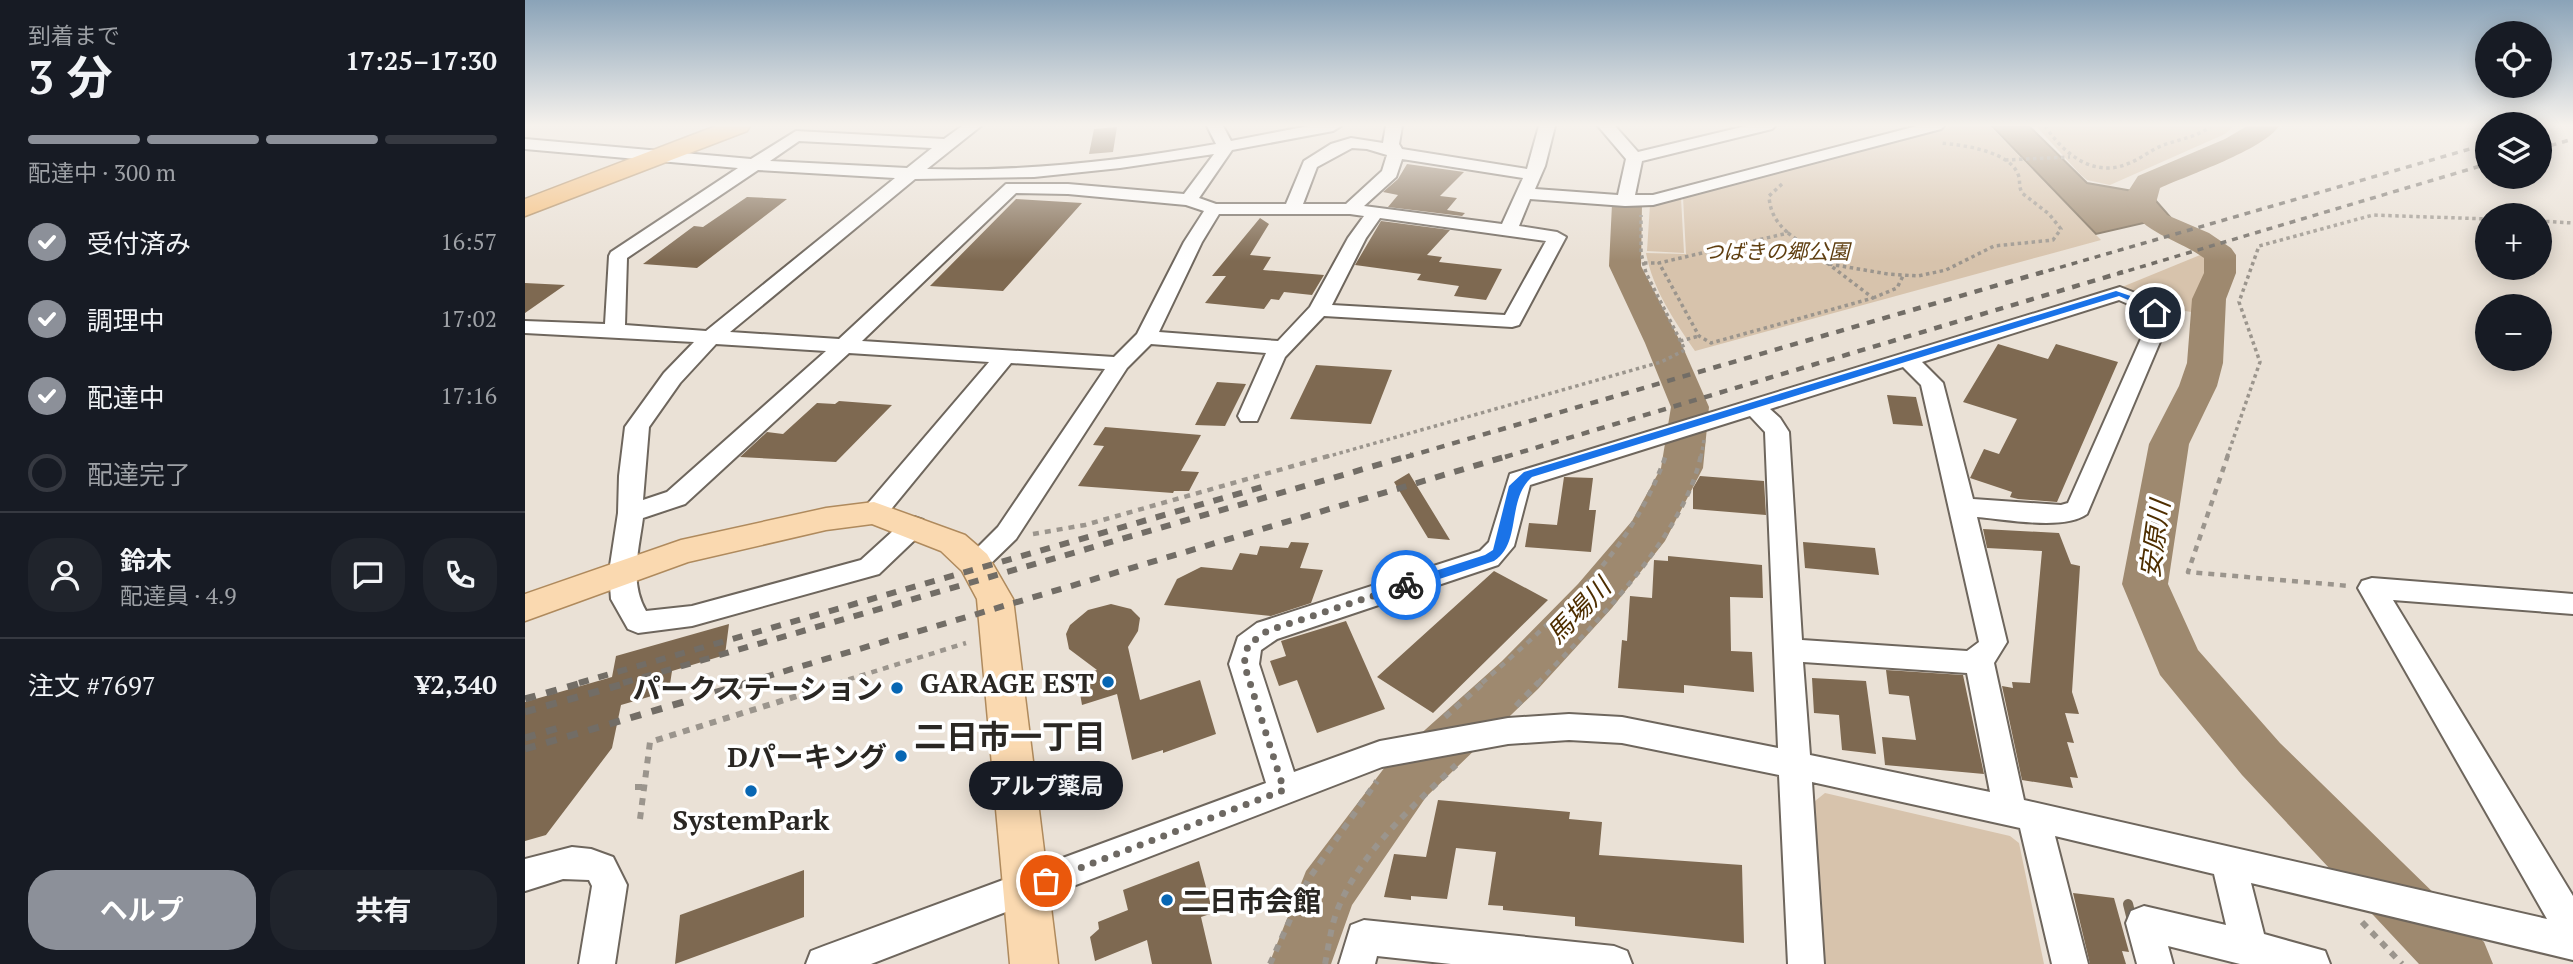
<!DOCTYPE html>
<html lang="ja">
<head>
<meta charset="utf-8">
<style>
  :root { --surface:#171b24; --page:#20242c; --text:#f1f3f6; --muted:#9ea1a6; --line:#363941; --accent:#8c9099 }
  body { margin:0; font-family:"PT Serif","Noto Sans JP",serif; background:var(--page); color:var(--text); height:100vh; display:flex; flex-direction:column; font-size:26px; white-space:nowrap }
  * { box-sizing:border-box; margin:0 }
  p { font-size:23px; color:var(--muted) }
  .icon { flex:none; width:38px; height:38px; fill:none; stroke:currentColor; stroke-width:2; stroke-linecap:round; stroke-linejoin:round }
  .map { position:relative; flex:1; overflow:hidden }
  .panel { display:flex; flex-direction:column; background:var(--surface); width:525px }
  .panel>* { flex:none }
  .controls { position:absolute; left:1950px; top:21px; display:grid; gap:14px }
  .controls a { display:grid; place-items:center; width:77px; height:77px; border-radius:50%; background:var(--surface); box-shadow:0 4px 18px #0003; font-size:35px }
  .pin { position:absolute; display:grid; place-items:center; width:60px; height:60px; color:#fff; margin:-30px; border:4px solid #fff; border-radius:50%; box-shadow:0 2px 7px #0007 }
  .courier { position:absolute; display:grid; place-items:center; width:70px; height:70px; margin:-35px; border:5px solid #1a73e8; border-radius:50%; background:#fff; color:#222; box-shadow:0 2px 9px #0007 }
  .bubble { position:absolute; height:49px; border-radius:24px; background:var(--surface); box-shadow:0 4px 18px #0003; font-size:23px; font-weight:700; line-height:49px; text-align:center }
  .head em { font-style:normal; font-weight:700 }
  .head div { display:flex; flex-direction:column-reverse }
  .head { display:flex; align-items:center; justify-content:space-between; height:119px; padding:0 28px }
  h1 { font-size:46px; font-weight:700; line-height:52px }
  .bar { display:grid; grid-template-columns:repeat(4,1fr); gap:10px 7px; align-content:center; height:84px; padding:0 28px }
  .bar i { height:9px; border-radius:5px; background:var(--line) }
  .bar .on { background:var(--accent) }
  .bar p { grid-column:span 4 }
  .line { display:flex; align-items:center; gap:18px; padding:0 28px; border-top:2px solid var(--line) }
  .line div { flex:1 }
  .round { display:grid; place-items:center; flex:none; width:74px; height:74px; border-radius:28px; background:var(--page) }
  ol { padding:0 28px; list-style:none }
  li { display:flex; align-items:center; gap:21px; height:77px }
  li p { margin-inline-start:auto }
  li .icon { padding:7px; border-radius:50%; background:var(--accent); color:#fff; stroke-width:4 }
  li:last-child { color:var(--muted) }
  li i { width:38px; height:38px; border:4px solid var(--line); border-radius:50% }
  .cta { display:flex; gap:14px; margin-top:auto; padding:14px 28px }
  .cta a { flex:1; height:80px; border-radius:28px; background:var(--accent); color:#fff; font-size:28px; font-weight:700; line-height:80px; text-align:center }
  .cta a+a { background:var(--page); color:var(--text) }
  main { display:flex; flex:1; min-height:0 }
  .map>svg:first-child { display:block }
  .green { fill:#d7c3ac }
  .water { fill:#9e896f; stroke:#7b6c58; stroke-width:2 }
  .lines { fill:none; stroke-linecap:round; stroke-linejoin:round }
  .stream { stroke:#7b6c58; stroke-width:10 }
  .river { fill:#9e896f; fill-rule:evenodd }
  .building { fill:#7e6951 }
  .minor-casing { stroke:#6e665d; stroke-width:4 }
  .major-casing { stroke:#af8a5d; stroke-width:3 }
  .highway-casing { stroke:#af8a5d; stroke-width:3 }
  .path-far2 { stroke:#9b958d; stroke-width:3.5; stroke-dasharray:3.5 3.5; stroke-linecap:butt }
  .path-far1 { stroke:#9b958d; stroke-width:4.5; stroke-dasharray:6 6; stroke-linecap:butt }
  .path { stroke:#9b958d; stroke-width:6; stroke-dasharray:7 7; stroke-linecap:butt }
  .minor { fill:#fff; fill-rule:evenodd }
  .major { fill:#fad9b0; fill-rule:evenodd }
  .highway { fill:#f6bf7c; fill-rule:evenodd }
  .rail-far3 { stroke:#726d66; stroke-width:3.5; stroke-dasharray:6 6; stroke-linecap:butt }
  .rail-far2 { stroke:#726d66; stroke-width:4.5; stroke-dasharray:8 8; stroke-linecap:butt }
  .rail-far1 { stroke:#726d66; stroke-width:6; stroke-dasharray:10 10; stroke-linecap:butt }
  .rail { stroke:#726d66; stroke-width:7; stroke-dasharray:11 11; stroke-linecap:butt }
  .route { fill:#1a73e8 }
  .done { stroke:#6d6862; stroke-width:7; stroke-dasharray:0 12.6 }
  .poi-dot { fill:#0766b3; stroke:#fff; stroke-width:2.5 }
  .labels { text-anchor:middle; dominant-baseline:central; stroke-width:7; stroke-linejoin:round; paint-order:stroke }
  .far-park-label { font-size:21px; font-style:italic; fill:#5f3f11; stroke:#fff }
  .water-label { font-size:26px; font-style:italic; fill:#4e2e00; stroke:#fff }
  .near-poi-label { font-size:28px; font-weight:bold; fill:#2a2723; stroke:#fff; text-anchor:end }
  .near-neighbourhood-label { font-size:32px; font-weight:bold; fill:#2a2723; stroke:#fff }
</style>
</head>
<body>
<main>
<section class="panel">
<div class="head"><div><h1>3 分</h1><p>到着まで</p></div><em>17:25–17:30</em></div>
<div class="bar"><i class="on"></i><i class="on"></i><i class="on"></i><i></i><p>配達中 · 300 m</p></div>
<ol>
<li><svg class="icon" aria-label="check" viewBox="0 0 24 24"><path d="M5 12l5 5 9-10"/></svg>受付済み<p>16:57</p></li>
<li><svg class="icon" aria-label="check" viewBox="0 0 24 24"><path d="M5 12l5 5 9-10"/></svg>調理中<p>17:02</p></li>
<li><svg class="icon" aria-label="check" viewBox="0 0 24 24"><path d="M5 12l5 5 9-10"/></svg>配達中<p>17:16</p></li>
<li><i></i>配達完了</li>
</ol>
<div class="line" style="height:126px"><a class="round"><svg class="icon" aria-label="person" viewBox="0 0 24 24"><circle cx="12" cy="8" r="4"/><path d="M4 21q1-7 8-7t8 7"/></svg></a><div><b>鈴木</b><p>配達員 · 4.9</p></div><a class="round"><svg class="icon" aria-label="chat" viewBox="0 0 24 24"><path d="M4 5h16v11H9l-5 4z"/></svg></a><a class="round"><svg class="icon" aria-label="phone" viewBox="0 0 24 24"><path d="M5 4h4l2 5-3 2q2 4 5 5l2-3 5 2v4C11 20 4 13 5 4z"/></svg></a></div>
<div class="line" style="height:91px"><div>注文 #7697</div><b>¥2,340</b></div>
<div class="cta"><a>ヘルプ</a><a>共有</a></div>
</section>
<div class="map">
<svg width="2048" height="964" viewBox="0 0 2048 964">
  <rect width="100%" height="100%" fill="#eae1d6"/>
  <path class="green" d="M1429 126H1465L1576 240 1170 351C1149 320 1128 290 1121 253L1161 254 1158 197Z
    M1511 126H1709L1700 134 1585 185 1562 180 1555 174Z
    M1156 198 1159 253 1122 251 1125 204Z
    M1680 253 1686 263 1673 293 1672 313 1643 308 1597 287Z
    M1300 793 1485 836 1494 843 1519 964H1298L1285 805Z"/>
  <path class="water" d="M1467 126H1504L1562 183 1625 194 1645 217 1571 234Z"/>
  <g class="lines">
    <path class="stream" d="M1603 904 1607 920"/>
    <path class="river" d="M1722 126H1754C1738 150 1663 175 1635 188L1631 203 1642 215 1684 233 1706 248 1711 255V273L1701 299 1698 363 1692 386 1664 444 1643 584 1673 650 1755 743 1959 942 1968 964H1894L1717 775 1635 675 1597 584 1624 444 1654 386 1662 363 1667 299 1679 273V258C1649 237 1623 236 1601 204L1602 193 1613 176 1700 139Z
      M1102 195 1113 198 1117 204 1116 266 1156 343 1184 407 1178 468 1140 541 1087 608 1013 689 901 797 827 905 806 964H744L781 871 863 763 977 661 1053 584 1107 521 1136 468 1146 407 1120 343 1084 266 1087 204 1091 198Z"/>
  </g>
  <path class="building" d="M592 127 588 152 564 154 569 129Z
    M882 164 939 172 915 196 932 198 922 210 940 213 937 216 863 207 873 195 858 192 873 179Z
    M222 197 262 199 172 268 118 264 169 226 178 227Z
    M491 199 557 203 478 291 405 286Z
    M735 218 744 224 725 255 746 257 738 270 799 275 787 295 759 292 754 300 746 299 739 309 680 303 701 276H687Z
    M856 221 925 230 902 255 917 257 914 262 977 269 961 300 929 296 934 286 892 280 896 274 830 265Z
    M0 283 40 285 0 313Z
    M1473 344 1523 359 1531 344 1593 362 1532 502 1493 499 1485 497 1487 492 1445 478 1459 449 1474 454 1492 419 1438 402Z
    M791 365 867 370 846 424 765 419Z
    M692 382 721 384 700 426 670 425Z
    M1362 395 1391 397 1398 426 1368 424Z
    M314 401 367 405 311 462 215 457 242 432 258 434 292 403 310 404Z
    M580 427 676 435 656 471 674 472 664 491H649L648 493 553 486 579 446 568 445Z
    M884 473 925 540 903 538 869 482Z
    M1175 476 1239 481 1241 515 1168 509V488Z
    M1039 477 1068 478 1064 510H1071L1066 552 1000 547 1004 523 1032 525Z
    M1458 529 1534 533 1546 564 1555 566 1547 692 1554 714 1540 713 1549 743 1542 742 1553 778 1545 777 1548 788 1497 780 1477 686 1488 688 1487 682 1505 683 1517 551 1462 548Z
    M766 542 784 543 775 568 798 570 786 603 746 616 639 605 652 579 676 567 707 570 715 553 732 555 735 546 763 548Z
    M1278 542 1350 548 1354 575 1280 568Z
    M1143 556 1237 565 1238 598 1205 597 1206 651 1227 652 1229 692 1159 685V693L1093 688 1097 640 1102 641 1105 596 1127 598 1129 560 1143 561Z
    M969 571 1023 600 908 713 852 677Z
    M586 604 606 609 615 618 613 631 603 647 615 700 675 680 691 734 638 753V750L607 760 592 694 557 705 552 676 572 670 544 649 541 634 545 625 563 610Z
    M821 621 860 709 792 733 772 680 754 686 745 661 761 656 756 641Z
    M204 624 200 655 147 671 144 691 96 705 87 748 21 835 0 841V702L87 677 91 656Z
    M1361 670 1438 675 1459 774 1360 765 1357 737 1391 740 1384 696 1364 694Z
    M1287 678 1341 681 1351 754 1317 750 1314 715 1289 713Z
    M913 800 1045 812 1044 819 1077 822 1074 855 1217 865 1219 943 1050 926V917L978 910V906L963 905 971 852 931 848 922 899 886 896V900L859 897 869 854 901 857Z
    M674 861 688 913 676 917 687 964H627L622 940 570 961 565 937 574 929 573 922 603 910 598 890Z
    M279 870V917L150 964 155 915Z
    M1548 893 1589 898 1604 952 1597 951 1601 964H1565Z"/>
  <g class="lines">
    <g class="minor-casing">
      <path id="minor" d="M437 126H456L402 169C499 172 596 161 691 144L682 126H698L706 141 783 126H816L808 131 707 150 674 198 691 204H761L779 161 806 144 826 138 858 143 861 126H877L874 144 877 149 1002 169 1014 126H1030L1020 166 1010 189 1093 195 1101 159 1073 126H1090L1113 152 1221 126H1250L1247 129 1117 161 1110 195H1128L1392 126H1419L1416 129 1128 205 1100 206 1005 199 994 226 1032 232 1041 237 994 325 987 327 799 316 760 357 732 421H716L713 416 741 353 626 344 602 368 491 539 459 570 450 572 441 570 437 563 473 527 580 369 486 363 358 519 349 522 340 519 336 513 340 507 464 362 324 353 160 504 118 518C114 549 104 582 121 611L167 606 336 560 380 520 389 517 398 520 402 526 398 532 354 574 167 626 113 633 103 629 86 599 84 572 93 513 94 476 100 427 139 373 169 342 0 333V321L80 324 84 256 86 252 213 168 0 149V139L226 159 271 131 419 139ZM274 141 407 148 382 168 245 161ZM827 148 842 149 862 155 857 171 821 204H778L792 167ZM689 154 659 194 543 184H481L314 339 205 332 390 179 509 177 595 168ZM877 159 998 178 977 224 839 206 871 177ZM233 170 370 178 181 331 100 325 102 258ZM491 193 543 194 661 205 679 211 659 242 612 334 589 357 337 341ZM694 214H825L839 216 823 238 785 307 753 341 634 332 677 242ZM855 218 1021 241 980 315 807 305 841 238ZM191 344 301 351 142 492 118 500 124 427 155 383Z
        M1595 287 1633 302 1643 323 1562 514C1539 531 1480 519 1452 517L1482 642 1469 663 1499 800 2022 919 1833 588 1837 581 1847 578 2048 594V614L1868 600 2048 896V960L1726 883 1739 934 1800 951 1805 964H1715L1643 946 1648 964H1612L1601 923 1606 911 1619 906 1701 925 1689 874 1530 836 1563 964H1527L1495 828 1287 782 1299 964H1263L1254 775 1097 743 1044 740 983 744 857 767 346 964H281L286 951 299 946 741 783 704 664 713 637 732 623 955 551 964 542 985 474ZM1594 300 1617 310 1623 323 1543 503 1536 505 1448 499 1418 383 1397 362ZM1378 367 1396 385 1454 642 1442 651 1277 640 1264 432 1255 418 1245 409ZM1225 416 1240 432 1253 748 1097 717 1044 714 983 718 855 741 769 772 734 664 736 650 752 639 973 565 989 546 1005 485ZM1278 662 1442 673 1465 792 1285 755Z
        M47 847 66 849 88 857 102 885 90 964H54L67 886 64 880 38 879 0 891V859Z
        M839 920 1089 946 1102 951 1107 964H926L852 956 850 964H814L826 925Z"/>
    </g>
    <g class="major-casing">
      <path id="major" d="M349 502 440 535 462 554 488 599 533 964H485L452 599 437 571 416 551 347 524 301 530 163 562 0 621V594L156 540 301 508Z"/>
    </g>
    <g class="highway-casing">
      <path id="highway" d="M191 126H225L222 131 0 216V199Z"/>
    </g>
    <path class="path-far2" d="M1520 126C1538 153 1568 178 1602 164 1614 160 1624 151 1636 146 1653 139 1671 138 1686 126
      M1480 160 1545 157
      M1257 184 1244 196C1245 212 1251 222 1263 233
      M2014 221 2048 223
      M1263 233 1348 298 1186 343 1174 336 1134 263Z
      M1119 263H1134
      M1304 264 1363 274 1393 276 1421 270 1469 246 1528 240 1536 229 1524 214 1497 193C1494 187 1495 183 1494 177 1487 151 1438 145 1416 143
      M1348 298 1372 288 1379 274
      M1155 341 1174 336
      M801 457 1136 362 1160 350 1121 273 1116 253V215
      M1176 457 1179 440
      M1702 457 1735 362 1714 302 1734 246 1848 215 1962 219"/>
    <path class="path-far1" d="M1703 455 1663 572 1825 586
      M508 534 560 525 807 455
      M312 683 441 643
      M957 683C1033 616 1106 554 1141 455
      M1013 683C1069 624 1159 537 1176 455"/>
    <path class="path" d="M991 706 1014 682
      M920 717 959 682
      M110 787H119
      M115 819 125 742 317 682
      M1837 922 1877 964
      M745 964 783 880 852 781
      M800 964C804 945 806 924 814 906 838 850 888 806 931 765"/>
    <use href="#minor" class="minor"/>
    <use href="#major" class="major"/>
    <use href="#highway" class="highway"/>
    <path class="rail-far3" d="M2014 129 2022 126
      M2014 149 2048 139
      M1512 274 1962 144
      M1592 274 1962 164"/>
    <path class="rail-far2" d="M881 457 1518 272
      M980 457 1598 272"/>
    <path class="rail-far1" d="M54 683 737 487
      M98 683 887 455
      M220 683 986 455"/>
    <path class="rail" d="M0 699 60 682
      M0 712 105 682
      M0 738 40 726
      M0 749 226 682"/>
  </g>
  <linearGradient id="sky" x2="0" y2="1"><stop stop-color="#8aa3b8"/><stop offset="0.48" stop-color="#f6f2ed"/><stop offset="1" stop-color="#f6f2ed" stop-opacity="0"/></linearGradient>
  <rect width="2048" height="261" fill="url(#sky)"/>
  <path class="route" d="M1591 291 1629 304 1635 313 1627 315 1622 308 1594 296 1007 477C981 500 997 543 969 561L881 590 874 585 876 582 960 555 968 550 984 486 999 472Z"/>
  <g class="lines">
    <path class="done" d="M521 881 759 790 719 664 723 645 742 631 881 585"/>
  </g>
  <g class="poi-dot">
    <circle cx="583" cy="682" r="7"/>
    <circle cx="372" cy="688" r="7"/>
    <circle cx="376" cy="756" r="7"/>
    <circle cx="226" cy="791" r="7"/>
    <circle cx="642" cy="900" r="7"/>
  </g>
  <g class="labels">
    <g class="far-park-label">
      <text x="1251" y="251">つばきの郷公園</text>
    </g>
    <g class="water-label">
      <text transform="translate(1629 539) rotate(-82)">安原川</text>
      <text transform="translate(1053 610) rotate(-46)">馬場川</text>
    </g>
    <g class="near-poi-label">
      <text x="569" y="682">GARAGE EST</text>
      <text x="358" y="688">パークステーション</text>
      <text x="362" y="756">Dパーキング</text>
      <text x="226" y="819" text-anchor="middle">SystemPark</text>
      <text x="656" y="900" text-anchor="start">二日市会館</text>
    </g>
    <g class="near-neighbourhood-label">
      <text x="485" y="736">二日市一丁目</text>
    </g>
  </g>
</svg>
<div class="controls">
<a><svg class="icon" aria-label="locate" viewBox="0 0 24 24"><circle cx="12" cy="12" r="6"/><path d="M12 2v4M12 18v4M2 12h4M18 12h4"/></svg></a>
<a><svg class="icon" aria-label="layers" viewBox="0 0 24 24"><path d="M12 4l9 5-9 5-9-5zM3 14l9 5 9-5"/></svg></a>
<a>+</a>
<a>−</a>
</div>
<div class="pin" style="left:521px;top:881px;background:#ea580c"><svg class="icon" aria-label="bag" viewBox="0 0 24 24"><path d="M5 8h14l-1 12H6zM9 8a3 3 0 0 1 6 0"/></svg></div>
<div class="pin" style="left:1630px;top:313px;background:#1f2937"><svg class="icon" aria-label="home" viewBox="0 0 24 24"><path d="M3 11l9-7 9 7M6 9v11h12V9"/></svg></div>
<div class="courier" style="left:881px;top:585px"><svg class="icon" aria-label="bike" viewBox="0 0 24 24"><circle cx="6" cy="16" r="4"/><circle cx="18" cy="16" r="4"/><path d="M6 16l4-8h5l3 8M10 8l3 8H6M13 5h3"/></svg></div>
<div class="bubble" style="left:444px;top:761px;width:154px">アルプ薬局</div>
</div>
</main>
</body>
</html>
